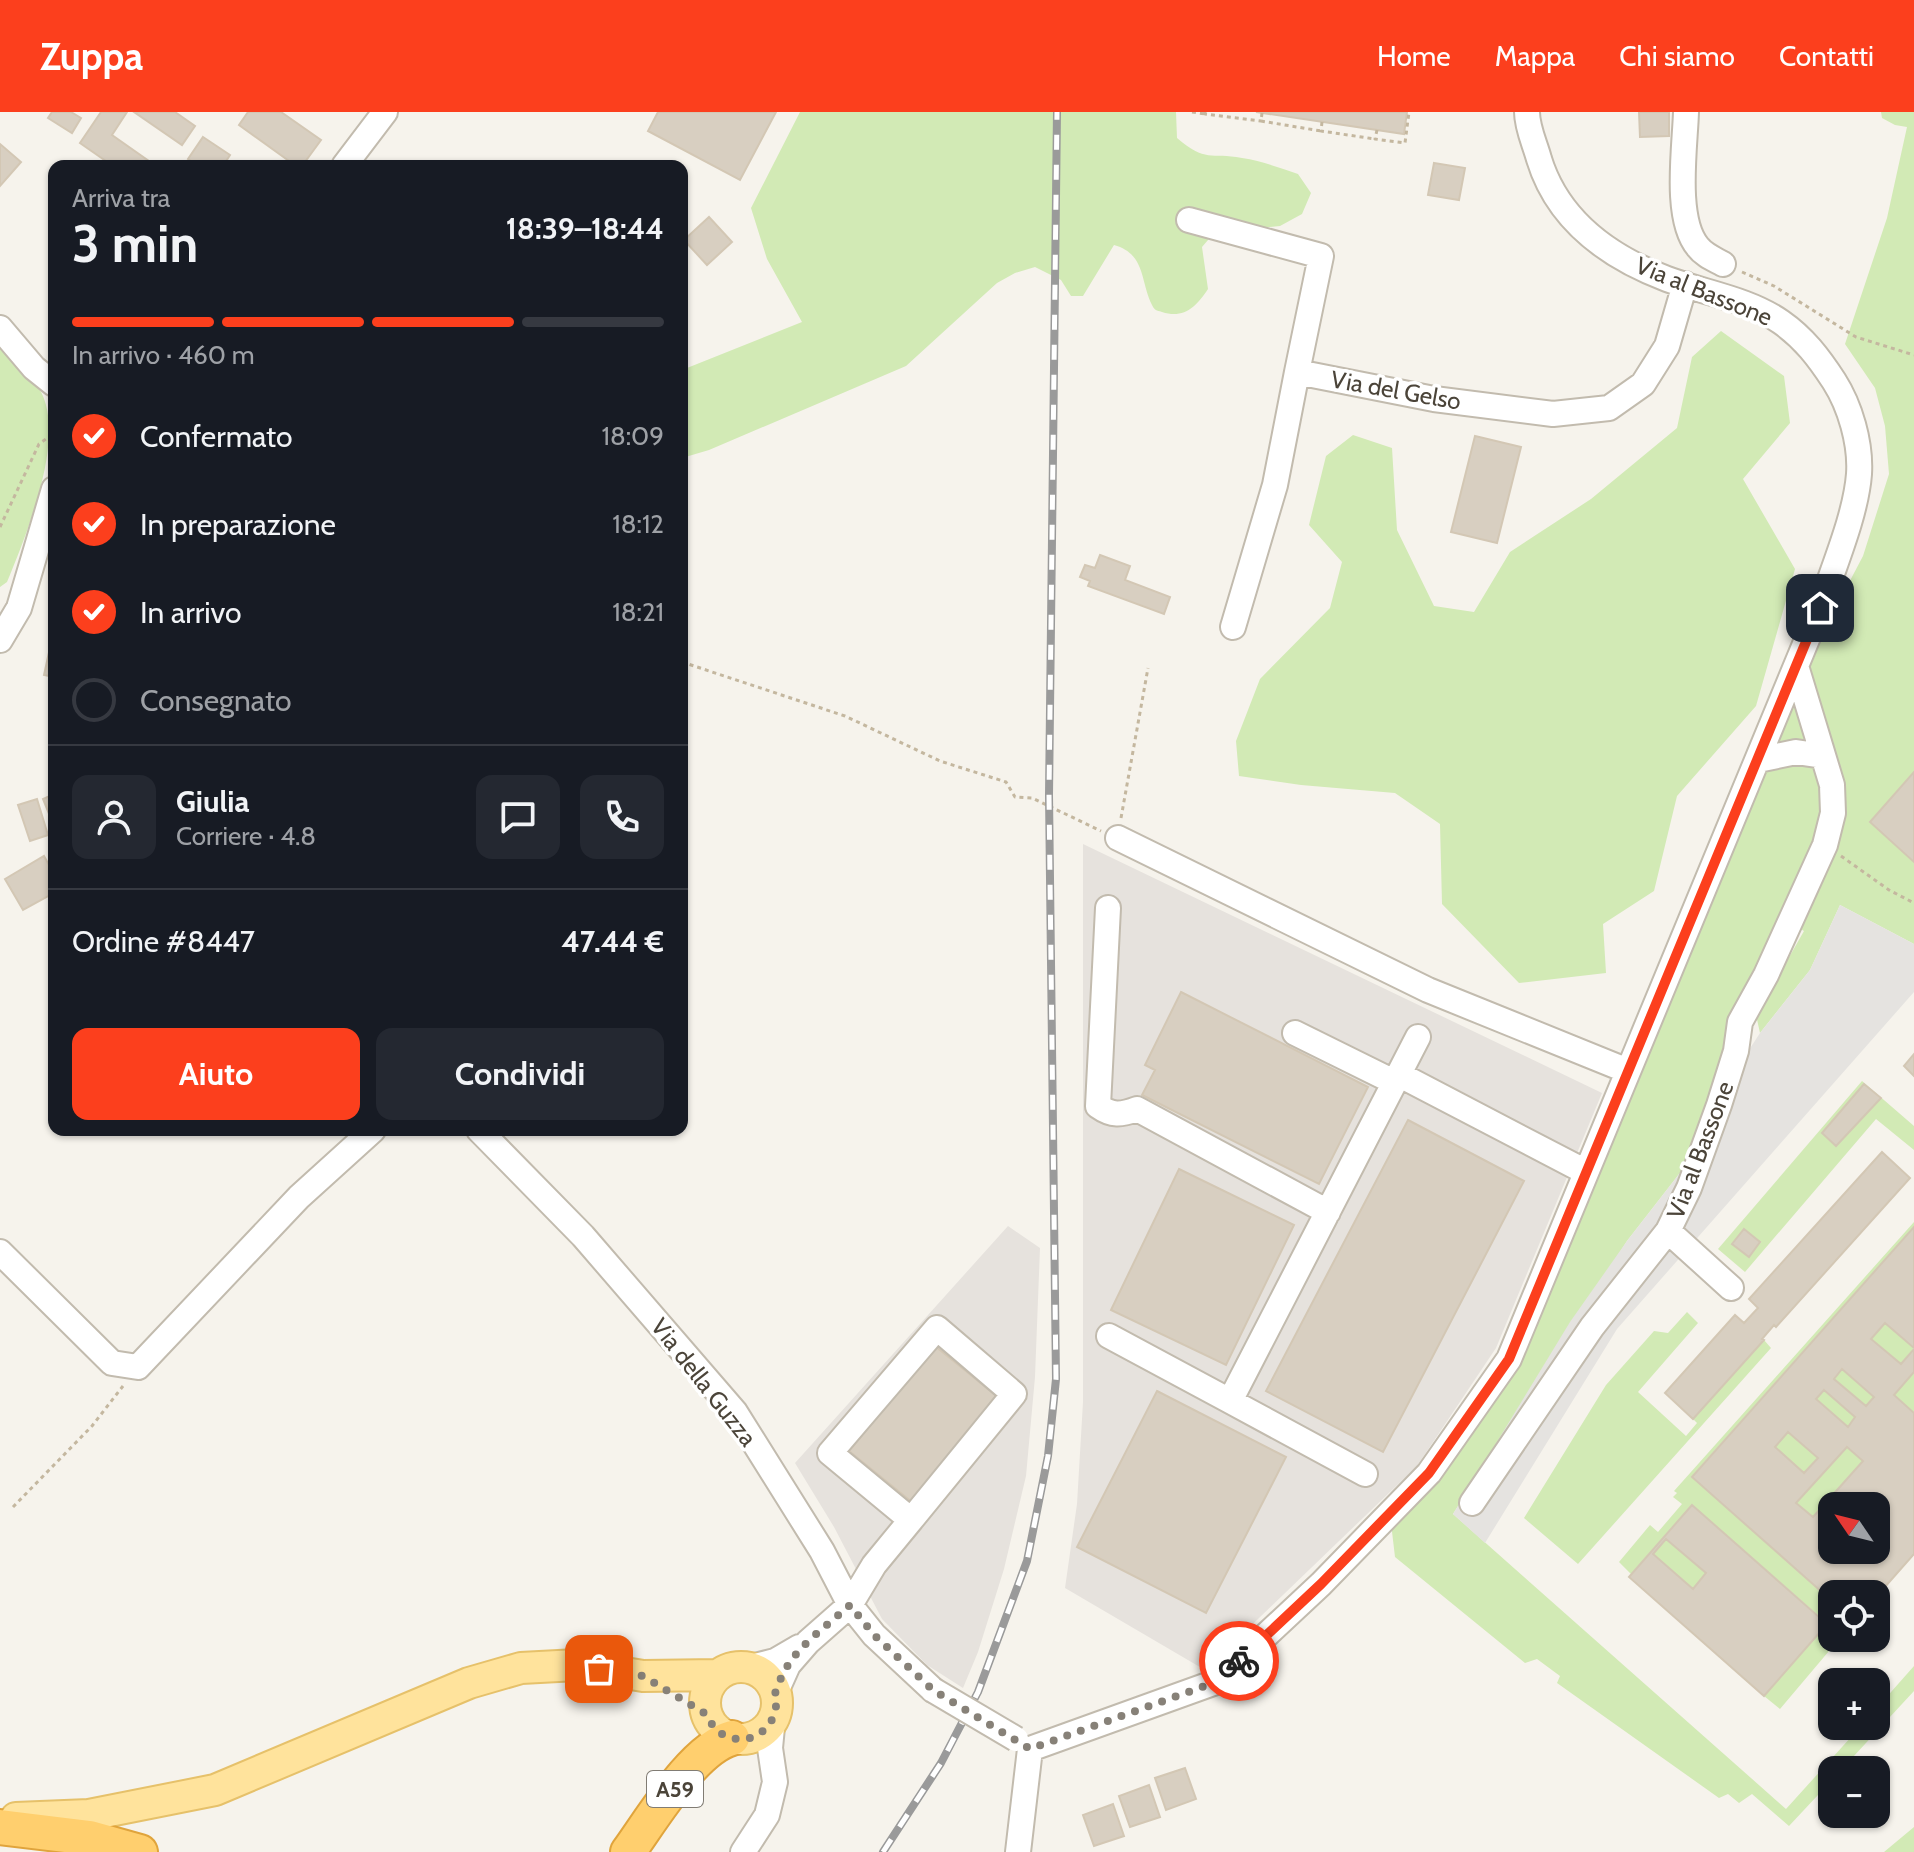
<!DOCTYPE html>
<html lang="it">
<head>
<meta charset="utf-8">
<style>
  :root { --surface:#171b24; --page:#242831; --text:#f1f3f6; --muted:#9ea1a6; --line:#363941; --accent:#fc3f1d }
  body { margin:0; font-family:Cabin,sans-serif; background:var(--page); color:var(--text); height:100vh; display:flex; flex-direction:column; font-size:30px; white-space:nowrap }
  * { box-sizing:border-box; margin:0 }
  p { font-size:26px; color:var(--muted) }
  .icon { flex:none; width:44px; height:44px; fill:none; stroke:currentColor; stroke-width:2; stroke-linecap:round; stroke-linejoin:round }
  .map { position:relative; flex:1; overflow:hidden }
  .details { position:absolute; left:48px; top:48px; width:640px; height:976px; display:flex; flex-direction:column; background:var(--surface); border-radius:16px; box-shadow:0 2px 6px #0004 }
  .details>* { flex:none }
  .needle { width:52px; rotate:305deg }
  .controls { position:absolute; left:1818px; top:1380px; display:grid; gap:16px }
  .controls a { display:grid; place-items:center; width:72px; height:72px; border-radius:16px; background:var(--surface); box-shadow:0 2px 6px #0004; font-size:40px }
  .pin { position:absolute; display:grid; place-items:center; width:68px; height:68px; color:#fff; margin:-34px; border-radius:16px; box-shadow:0 4px 12px #0006 }
  .courier { position:absolute; display:grid; place-items:center; width:80px; height:80px; margin:-40px; border:6px solid #fc3f1d; border-radius:50%; background:#fff; color:#222; box-shadow:0 2px 10px #0007 }
  .head em { font-style:normal; font-weight:800 }
  .head div { display:flex; flex-direction:column-reverse }
  .head { display:flex; align-items:center; justify-content:space-between; height:136px; padding:0 24px }
  h1 { font-size:52px; font-weight:800; line-height:60px }
  .bar { display:grid; grid-template-columns:repeat(4,1fr); gap:12px 8px; align-content:center; height:96px; padding:0 24px }
  .bar i { height:10px; border-radius:6px; background:var(--line) }
  .bar .active { background:var(--accent) }
  .bar p { grid-column:span 4 }
  .line { display:flex; align-items:center; gap:20px; padding:0 24px; border-top:2px solid var(--line) }
  .line div { flex:1 }
  .round { display:grid; place-items:center; flex:none; width:84px; height:84px; border-radius:16px; background:var(--page) }
  ol { padding:0 24px; list-style:none }
  li { display:flex; align-items:center; gap:24px; height:88px }
  li p { margin-inline-start:auto }
  li .icon { padding:8px; border-radius:50%; background:var(--accent); color:#fff; stroke-width:4 }
  li:last-child { color:var(--muted) }
  li i { width:44px; height:44px; border:4px solid var(--line); border-radius:50% }
  .cta { display:flex; gap:16px; margin-top:auto; padding:16px 24px }
  .cta a { flex:1; height:92px; border-radius:16px; background:var(--accent); color:#fff; font-size:32px; font-weight:800; line-height:92px; text-align:center }
  .cta a+a { background:var(--page); color:var(--text) }
  header { display:flex; align-items:center; gap:48px; box-sizing:border-box; height:112px; padding:0 40px; background:var(--accent); color:#fff }
  header strong { font-size:38px }
  nav { display:flex; gap:44px; margin-inline-start:auto; font-size:28px }
  .map>svg:first-child { display:block }
  .industrial { fill:#e6e2dd }
  .green { fill:#d2eab5 }
  .parking { fill:#e5e3e0 }
  .building { fill:#d8cfc1; stroke:#d3c7b4; stroke-width:2; fill-rule:evenodd }
  .lines { fill:none; stroke-linecap:round; stroke-linejoin:round }
  .minor-casing { stroke:#c2bbae; stroke-width:28 }
  .major-casing { stroke:#e6c16a; stroke-width:34 }
  .highway-casing { stroke:#e0a43c; stroke-width:38 }
  .path { stroke:#c4b79f; stroke-width:3; stroke-dasharray:4 4; stroke-linecap:butt }
  .minor { stroke:#fff; stroke-width:24 }
  .major { stroke:#ffe39c; stroke-width:30 }
  .highway { stroke:#ffcf6e; stroke-width:34 }
  .rail-casing { stroke:#9a9a9a; stroke-width:8 }
  .rail { stroke:#fff; stroke-width:5; stroke-dasharray:15; stroke-linecap:butt }
  .minor-bridge-casing { stroke:#c2bbae; stroke-width:28; stroke-linecap:butt }
  .minor-bridge { stroke:#fff; stroke-width:24 }
  .done { stroke:#878178; stroke-width:8; stroke-dasharray:0 14.4 }
  .route { stroke:#fc3f1d; stroke-width:10 }
  .labels { text-anchor:middle; dominant-baseline:central; stroke-width:7; stroke-linejoin:round; paint-order:stroke }
  .shield { fill:#fff; stroke:#817c74; stroke-width:2 }
  .shield-label { font-size:22px; font-weight:bold; fill:#4b4439 }
  .street-label { font-size:24px; fill:#4b4439; stroke:#fff }
</style>
</head>
<body>
<header>
<strong>Zuppa</strong>
<nav><a>Home</a><a>Mappa</a><a>Chi siamo</a><a>Contatti</a></nav>
</header>
<div class="map">
<svg width="1914" height="1740" viewBox="0 0 1914 1740">
  <rect width="100%" height="100%" fill="#f6f3ec"/>
  <path class="industrial" d="M1083 732 1602 981 1496 1236 1417 1354 1205 1558 1065 1476 1077 1392 1083 1290Z
    M1008 1114 1040 1136 1035 1265 1026 1364 1004 1457 978 1540 963 1576 927 1553 882 1507 834 1415 795 1351Z"/>
  <path class="green" d="M800 0H1176L1177 26C1206 51 1210 40 1242 46 1262 49 1280 56 1298 62L1311 81 1302 102 1280 114 1214 121 1202 135 1208 177C1196 195 1184 207 1162 200 1156 198 1155 199 1152 193 1140 169 1146 142 1114 133L1083 184H1071L1061 168 1035 155 1015 161 997 171 906 254 709 338 682 346V258L802 210 767 147 751 96Z
    M1881 0H1914V832L1840 793 1810 858 1760 921 1756 903 1804 819 1782 805 1690 1048 1627 1129 1453 1402 1786 1697 1861 1614H1876V1597L1914 1554V1579L1841 1658H1832V1668L1789 1714 1752 1682 1739 1691 1728 1682 1719 1686 1557 1571 1560 1564 1537 1547 1525 1551 1395 1445 1391 1411 1431 1375 1452 1351 1511 1264 1757 666 1833 501 1863 444 1889 362 1885 314 1875 276 1845 232 1887 106 1907 15 1895 13 1882 6Z
    M1721 219 1784 264 1790 311 1743 367 1795 457 1756 594 1677 684 1654 779 1603 812 1606 861 1519 871 1442 792 1440 712 1395 681 1301 673 1239 664 1236 629 1260 567 1330 496 1342 450 1309 413 1326 344 1353 323 1392 336 1397 418 1434 494 1474 500 1510 440 1591 387 1677 316 1692 245Z
    M0 227C14 244 31 261 41 280 66 327 26 424 7 470L0 475Z
    M1862 969 1914 1014V1038L1876 1007 1745 1160 1718 1137Z
    M1914 1110V1115L1692 1364 1832 1489V1526H1840L1780 1597 1764 1584 1827 1511 1692 1393 1631 1462 1619 1450 1650 1413 1658 1420 1682 1392 1673 1385 1677 1381 1674 1379Z
    M1687 1200 1698 1211 1638 1280 1686 1324 1697 1311 1693 1307 1764 1228 1771 1236 1578 1452 1524 1406 1606 1273 1654 1219 1668 1221Z
    M1885 1211 1914 1236 1901 1252 1871 1227Z
    M1842 1257 1874 1285 1866 1294 1834 1267Z
    M1914 1260V1301L1894 1283Z
    M1824 1278 1855 1305 1848 1315 1816 1287Z
    M1788 1320 1818 1346 1804 1361 1775 1335Z
    M1847 1335 1863 1349 1813 1405 1796 1391Z
    M1666 1427 1706 1461 1693 1477 1653 1442Z
    M1914 1715V1740H1884Z"/>
  <path class="parking" d="M1840 793 1914 832V880L1617 1217 1485 1431 1453 1402 1570 1210 1627 1129 1690 1048 1712 995 1760 921 1810 858Z"/>
  <path class="building" d="M52 0H71L81 6 72 21 48 6Z
    M101 0H127L112 23 156 54H113L80 31Z
    M134 0H175L195 14 182 33Z
    M248 0H281L321 28 302 54H296L239 13Z
    M658 0H776L740 68 648 19Z
    M1256 0H1407L1404 22Z
    M1639 0H1669V24L1640 25Z
    M203 25 230 43 223 54H198L188 47Z
    M0 32 21 50 0 74Z
    M1434 51 1465 56 1459 88 1428 83Z
    M709 105 732 130 707 153 684 128Z
    M1475 324 1521 335 1497 431 1451 420Z
    M1100 443 1130 454 1125 468 1170 485 1164 502 1088 474 1090 469 1080 465 1085 453 1095 456Z
    M53 522 54 523V565L44 563Z
    M1914 660V750L1870 710Z
    M54 682V714L43 687Z
    M37 687 48 723 30 729 18 693Z
    M44 744 54 762V781L23 798 5 767Z
    M1181 880 1368 975 1319 1072 1142 983 1155 958 1145 953Z
    M1914 942V964L1904 954Z
    M1864 972 1881 986 1836 1034 1822 1021Z
    M1408 1008 1524 1069 1383 1340 1266 1279Z
    M1882 1040 1910 1066 1776 1215 1774 1213 1762 1227 1764 1228 1693 1307 1665 1281 1735 1203 1744 1211 1758 1196 1749 1187Z
    M1179 1057 1294 1113 1226 1253 1111 1198Z
    M1914 1115V1236L1885 1211 1871 1227 1901 1252 1914 1237V1260L1894 1283 1914 1301V1442L1876 1485V1482H1832V1489L1692 1365ZM1842 1257 1874 1285 1866 1294 1834 1267ZM1824 1278 1855 1305 1848 1315 1816 1287ZM1788 1320 1818 1346 1804 1361 1775 1335ZM1847 1335 1863 1349 1813 1405 1796 1391ZM1832 1394H1876V1438H1832Z
    M1744 1117 1760 1130 1749 1145 1732 1132Z
    M935 1234 999 1286 913 1391 849 1339Z
    M1157 1279 1286 1345 1206 1501 1077 1435Z
    M1692 1393 1827 1512 1764 1584 1629 1465ZM1666 1427 1706 1461 1693 1477 1653 1442Z
    M1185 1656 1196 1687 1166 1698 1155 1666Z
    M1149 1673 1160 1705 1130 1715 1119 1684Z
    M1113 1692 1124 1724 1094 1734 1083 1703Z"/>
  <g class="lines">
    <g class="minor-casing">
      <path id="minor" d="M1686 0C1685 35 1674 107 1698 135 1704 143 1714 147 1723 152
        M344 54 385 0
        M1189 108 1321 144 1297 260
        M0 216 34 256 54 272
        M1233 515 1275 373 1297 260 1434 287 1553 302 1609 296 1643 272 1667 234 1685 172
        M0 528 19 496 54 377
        M1758 648 1796 640 1823 644
        M1118 726 1428 878 1628 959
        M1108 796 1098 994C1112 1004 1121 1003 1137 997L1328 1100
        M1295 921 1388 967 1400 963 1586 1060
        M479 1018 583 1124 735 1300 822 1439 850 1493 874 1523 933 1578
        M1668 1119 1731 1176
        M0 1140 112 1251 138 1255 299 1085 373 1018
        M1109 1224 1230 1289
        M1365 1362 1230 1289 1418 925
        M1472 1391 1592 1215 1668 1119 1689 1076 1719 993 1736 939 1740 910 1766 863 1825 733 1833 701 1832 673 1796 554
        M747 1556 775 1549 799 1535
        M775 1582 788 1553 808 1530 850 1493 874 1453 911 1408 830 1341 937 1216 1014 1282 911 1408
        M1030 1637 1216 1570 1321 1472 1429 1361 1509 1247 1820 496C1833 456 1856 403 1859 362 1861 331 1850 294 1834 269 1819 246 1804 226 1781 210 1748 187 1705 181 1667 167 1609 145 1558 109 1539 47 1535 32 1527 16 1527 0
        M743 1740 767 1703 775 1670 770 1636 773 1605
        M1018 1740 1030 1637"/>
    </g>
    <g class="major-casing">
      <path id="major" d="M705 1591a36 36 0 1 1 72 0a36 36 0 1 1-72 0Z
        M16 1706 89 1703 215 1678 469 1571 521 1556 577 1553 643 1564 718 1563"/>
    </g>
    <g class="highway-casing">
      <path id="highway" d="M0 1715 90 1726 140 1740
        M628 1740C652 1707 693 1637 732 1626"/>
    </g>
    <path class="path" d="M1192 0 1205 2
      M1205 0V2L1261 9
      M1262 1 1261 9 1321 19
      M1322 10 1321 19 1375 27
      M1377 18 1375 27 1405 31 1409 0
      M1742 160 1774 174 1856 225 1914 243
      M0 415 39 332 54 321
      M682 550 845 604 940 649 1006 670 1015 685 1032 686 1101 719
      M1121 706 1148 556
      M1841 744 1889 778 1914 791
      M13 1395 92 1314 123 1274"/>
    <use href="#minor" class="minor"/>
    <use href="#major" class="major"/>
    <use href="#highway" class="highway"/>
    <g class="rail-casing">
      <path id="rail" d="M883 1740 941 1651 978 1580 1027 1449 1048 1344 1056 1267 1049 683 1057 0"/>
    </g>
    <use href="#rail" class="rail"/>
    <g class="minor-bridge-casing">
      <path id="minor-bridge" d="M933 1578 1016 1627"/>
    </g>
    <use href="#minor-bridge" class="minor-bridge"/>
  </g>
  <g class="lines">
    <path class="done" d="M599 1557 643 1564 706 1602C712 1614 719 1623 732 1626 754 1632 774 1615 776 1594 776 1593 775 1583 775 1582 777 1573 784 1560 788 1553 803 1530 829 1512 850 1493L874 1523 933 1578 1030 1637 1216 1570 1239 1549"/>
    <path class="route" d="M1239 1549 1321 1472 1429 1361 1509 1247 1820 496"/>
  </g>
  <g class="labels">
    <rect class="shield" x="647" y="1659" width="56" height="36" rx="6"/>
    <g class="shield-label">
      <text x="675" y="1677">A59</text>
    </g>
    <g class="street-label">
      <text transform="translate(1704 179) rotate(22)">Via al Bassone</text>
      <text transform="translate(1396 278) rotate(10)">Via del Gelso</text>
      <text transform="translate(1700 1038) rotate(-69)">Via al Bassone</text>
      <text transform="translate(704 1270) rotate(52)">Via della Guzza</text>
    </g>
  </g>
</svg>
<div class="controls">
<a><svg class="needle" viewBox="-14 -14 28 28"><path d="M0-13l5 13h-10z" fill="#e53935"/><path d="M0 13l5-13h-10z" fill="#9ea1a6"/></svg></a>
<a><svg class="icon" aria-label="locate" viewBox="0 0 24 24"><circle cx="12" cy="12" r="6"/><path d="M12 2v4M12 18v4M2 12h4M18 12h4"/></svg></a>
<a>+</a>
<a>−</a>
</div>
<div class="pin" style="left:599px;top:1557px;background:#ea580c"><svg class="icon" aria-label="bag" viewBox="0 0 24 24"><path d="M5 8h14l-1 12H6zM9 8a3 3 0 0 1 6 0"/></svg></div>
<div class="pin" style="left:1820px;top:496px;background:#1f2937"><svg class="icon" aria-label="home" viewBox="0 0 24 24"><path d="M3 11l9-7 9 7M6 9v11h12V9"/></svg></div>
<div class="courier" style="left:1239px;top:1549px"><svg class="icon" aria-label="bike" viewBox="0 0 24 24"><circle cx="6" cy="16" r="4"/><circle cx="18" cy="16" r="4"/><path d="M6 16l4-8h5l3 8M10 8l3 8H6M13 5h3"/></svg></div>
<section class="details">
<div class="head"><div><h1>3 min</h1><p>Arriva tra</p></div><em>18:39–18:44</em></div>
<div class="bar"><i class="active"></i><i class="active"></i><i class="active"></i><i></i><p>In arrivo · 460 m</p></div>
<ol>
<li><svg class="icon" aria-label="check" viewBox="0 0 24 24"><path d="M5 12l5 5 9-10"/></svg>Confermato<p>18:09</p></li>
<li><svg class="icon" aria-label="check" viewBox="0 0 24 24"><path d="M5 12l5 5 9-10"/></svg>In preparazione<p>18:12</p></li>
<li><svg class="icon" aria-label="check" viewBox="0 0 24 24"><path d="M5 12l5 5 9-10"/></svg>In arrivo<p>18:21</p></li>
<li><i></i>Consegnato</li>
</ol>
<div class="line" style="height:144px"><a class="round"><svg class="icon" aria-label="person" viewBox="0 0 24 24"><circle cx="12" cy="8" r="4"/><path d="M4 21q1-7 8-7t8 7"/></svg></a><div><b>Giulia</b><p>Corriere · 4.8</p></div><a class="round"><svg class="icon" aria-label="chat" viewBox="0 0 24 24"><path d="M4 5h16v11H9l-5 4z"/></svg></a><a class="round"><svg class="icon" aria-label="phone" viewBox="0 0 24 24"><path d="M5 4h4l2 5-3 2q2 4 5 5l2-3 5 2v4C11 20 4 13 5 4z"/></svg></a></div>
<div class="line" style="height:104px"><div>Ordine #8447</div><b>47.44 €</b></div>
<div class="cta"><a>Aiuto</a><a>Condividi</a></div>
</section>
</div>
</body>
</html>
